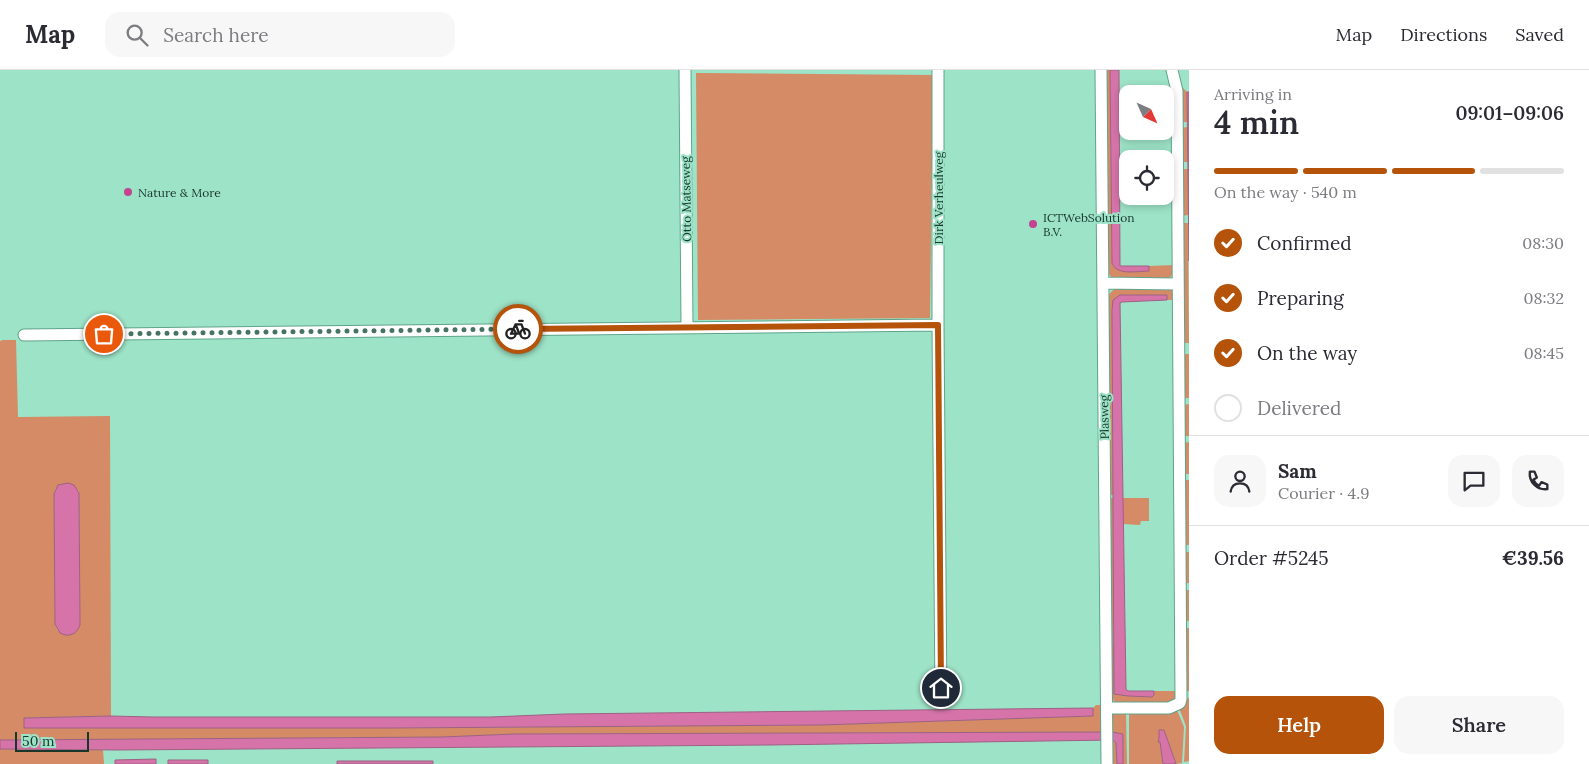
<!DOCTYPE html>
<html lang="en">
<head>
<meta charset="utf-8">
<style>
  :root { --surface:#fff; --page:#f7f7f7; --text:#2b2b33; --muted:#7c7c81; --line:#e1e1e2; --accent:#b45309 }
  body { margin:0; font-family:Lora,serif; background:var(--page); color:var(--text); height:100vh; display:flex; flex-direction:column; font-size:19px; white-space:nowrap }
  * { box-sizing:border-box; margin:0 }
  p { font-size:16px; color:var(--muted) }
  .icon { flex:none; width:28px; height:28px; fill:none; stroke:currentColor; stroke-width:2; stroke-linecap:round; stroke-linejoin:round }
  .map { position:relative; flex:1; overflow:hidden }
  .sheet { display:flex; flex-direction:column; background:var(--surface); width:400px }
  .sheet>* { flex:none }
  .needle { width:32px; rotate:135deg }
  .tools { position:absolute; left:1119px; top:15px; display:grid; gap:10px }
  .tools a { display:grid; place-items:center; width:55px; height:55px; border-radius:10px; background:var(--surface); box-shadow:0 2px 8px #0003; font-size:25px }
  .scale { position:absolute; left:15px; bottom:12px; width:74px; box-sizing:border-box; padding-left:5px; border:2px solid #19362b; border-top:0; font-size:14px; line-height:18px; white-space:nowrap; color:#19362b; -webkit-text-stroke:4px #9de3c7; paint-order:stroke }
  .pin { position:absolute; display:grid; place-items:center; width:42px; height:42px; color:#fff; margin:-21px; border:2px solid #fff; border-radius:50%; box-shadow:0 1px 5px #0007 }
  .courier { position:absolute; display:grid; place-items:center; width:50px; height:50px; margin:-25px; border:4px solid #b45309; border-radius:50%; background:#fff; color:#222; box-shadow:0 1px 6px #0007 }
  .summary em { font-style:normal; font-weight:600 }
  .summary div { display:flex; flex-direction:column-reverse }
  .summary { display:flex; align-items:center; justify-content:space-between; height:85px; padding:0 25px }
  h1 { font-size:32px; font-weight:600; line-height:38px }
  .bar { display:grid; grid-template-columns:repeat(4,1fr); gap:8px 5px; align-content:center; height:60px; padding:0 25px }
  .bar i { height:6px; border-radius:4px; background:var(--line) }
  .bar .on { background:var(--accent) }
  .bar p { grid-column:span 4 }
  .line { display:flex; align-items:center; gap:12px; padding:0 25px; border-top:1px solid var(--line) }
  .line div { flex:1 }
  .round { display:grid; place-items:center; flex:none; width:52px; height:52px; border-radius:15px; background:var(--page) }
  ol { padding:0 25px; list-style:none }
  li { display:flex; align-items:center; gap:15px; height:55px }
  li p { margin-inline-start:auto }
  li .icon { padding:5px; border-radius:50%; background:var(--accent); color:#fff; stroke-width:4 }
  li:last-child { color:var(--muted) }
  li i { width:28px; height:28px; border:2px solid var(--line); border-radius:50% }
  .action { display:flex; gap:10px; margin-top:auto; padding:10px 25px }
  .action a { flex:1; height:58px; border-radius:15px; background:var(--accent); color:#fff; font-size:20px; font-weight:600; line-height:58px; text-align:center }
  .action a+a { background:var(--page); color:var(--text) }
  header { display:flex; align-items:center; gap:30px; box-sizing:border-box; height:70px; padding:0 25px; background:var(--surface); border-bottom:1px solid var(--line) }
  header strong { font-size:24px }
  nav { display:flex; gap:28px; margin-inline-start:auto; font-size:18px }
  .search { width:350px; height:45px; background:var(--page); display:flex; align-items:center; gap:12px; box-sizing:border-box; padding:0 18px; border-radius:15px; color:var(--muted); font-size:19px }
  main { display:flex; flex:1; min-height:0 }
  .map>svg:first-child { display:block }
  .green { fill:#d48b66; fill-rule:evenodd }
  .water { fill:#d674a9; stroke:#9d6183 }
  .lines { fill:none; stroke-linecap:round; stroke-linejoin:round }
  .minor-casing { stroke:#5fa48a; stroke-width:13 }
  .minor { stroke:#fff; stroke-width:11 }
  .done { stroke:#477362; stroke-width:5; stroke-dasharray:0 9 }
  .route { stroke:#b45309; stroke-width:6 }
  .poi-dot { fill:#c3448f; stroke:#9de3c7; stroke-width:2 }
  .labels { text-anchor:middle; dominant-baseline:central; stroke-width:4; stroke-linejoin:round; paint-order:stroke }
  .poi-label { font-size:12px; fill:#19362b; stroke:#9de3c7; text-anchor:start }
  .street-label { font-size:12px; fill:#19362b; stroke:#9de3c7 }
</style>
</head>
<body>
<header>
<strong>Map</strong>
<div class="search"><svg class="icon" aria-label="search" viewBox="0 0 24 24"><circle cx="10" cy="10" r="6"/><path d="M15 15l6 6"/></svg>Search here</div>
<nav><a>Map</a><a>Directions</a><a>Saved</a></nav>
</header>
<main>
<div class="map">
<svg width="1189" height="694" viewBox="0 0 1189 694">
  <rect width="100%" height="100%" fill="#9de3c7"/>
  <path class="green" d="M1105 0H1110L1112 193 1113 196 1149 201V196L1173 195 1172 205 1167 210 1113 209 1108 203Z
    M696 3 933 5 930 248 698 250Z
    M1180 18H1183L1187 22 1188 52H1180Z
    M1188 57V92H1181L1180 58Z
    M1181 99H1188V145L1181 146Z
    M1181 153H1188L1189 273H1182Z
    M1116 218 1172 219 1173 221 1174 230H1167V225H1120L1112 240 1113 425H1109L1107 228 1111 222Z
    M3 270H16L18 347 110 346 111 646 24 648V658H393L820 655 1093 646V638L1096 635H1103L1102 662 515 664 442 667 0 670V271ZM56 418 78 420 79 423 80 555 58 561 55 554 54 424Z
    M1182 284H1189V328H1183Z
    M1189 334V366H1183V335Z
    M1189 372V404H1184L1183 373Z
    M1183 410H1189V475H1184Z
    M1109 428H1113V572L1122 624 1128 626 1152 627 1154 625V621H1178V627L1173 633 1117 634 1111 628Z
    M1123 428H1149V451H1141L1140 455 1123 454Z
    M1184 482H1189V513H1184Z
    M1185 520H1189V551H1185Z
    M1185 558H1189V621H1186Z
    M1185 628H1189V691L1184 692 1186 656 1179 638Z
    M1177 640 1184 657 1182 693 1176 694 1164 661 1160 670 1163 694H1129V642Z
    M1115 642H1126L1127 694H1123V664L1113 663V658H1111L1112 645Z
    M1112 670 1116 673 1117 694H1111Z
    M0 679 103 680 104 694H0Z"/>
  <path class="water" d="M1110 0H1119L1120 196H1149V201C1137 201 1117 206 1112 193Z
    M1187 22H1189V191V189Z
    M1120 225H1167V230L1122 232 1120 233 1126 619 1128 621H1154V625L1152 627 1128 626 1114 624 1112 240 1113 230Z
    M68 413 74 415 79 423 80 555C77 564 69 568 60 563L55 554 54 424 58 415Z
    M1093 638V646L820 655 393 658H24V648L111 646 153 647H491L564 644Z
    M1159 660H1164L1176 694H1163L1160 672H1158L1159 669Z
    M1112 662 1123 664V694H1117L1116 673 1113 670 770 675 118 680 0 679V670H3L442 667 515 664Z
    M156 689V694H115V690Z
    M168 690H208V694H168Z
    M337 691H433V694H337Z"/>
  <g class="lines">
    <g class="minor-casing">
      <path id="minor" d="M685 0 687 257
        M938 0V255L941 632
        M1101 0 1107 694
        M1103 213 1178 214
        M24 265 938 255
        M1107 638H1169L1180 633 1181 629 1177 21 1172 0"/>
    </g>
    <use href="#minor" class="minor"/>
  </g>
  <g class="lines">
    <path class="done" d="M104 264 518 259"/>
    <path class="route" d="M518 259 938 255 941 618"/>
  </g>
  <g class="poi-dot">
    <circle cx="128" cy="122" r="5"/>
    <circle cx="1033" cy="154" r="5"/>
  </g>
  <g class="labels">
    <g class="poi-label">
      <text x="138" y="122">Nature &amp; More</text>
      <text x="1043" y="147">ICTWebSolution<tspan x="1043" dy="14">B.V.</tspan></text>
    </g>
    <g class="street-label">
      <text transform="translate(938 128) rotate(-90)">Dirk Verheulweg</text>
      <text transform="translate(686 129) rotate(-91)">Otto Matseweg</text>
      <text transform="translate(1104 347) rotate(-91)">Plasweg</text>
    </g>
  </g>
</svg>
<div class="tools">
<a><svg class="needle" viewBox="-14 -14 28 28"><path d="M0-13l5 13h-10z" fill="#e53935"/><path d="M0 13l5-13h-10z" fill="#7c7c81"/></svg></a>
<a><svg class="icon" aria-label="locate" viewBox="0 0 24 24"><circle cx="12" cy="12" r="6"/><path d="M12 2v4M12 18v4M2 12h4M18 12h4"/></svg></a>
</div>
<div class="scale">50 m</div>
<div class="pin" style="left:104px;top:264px;background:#ea580c"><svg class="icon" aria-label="bag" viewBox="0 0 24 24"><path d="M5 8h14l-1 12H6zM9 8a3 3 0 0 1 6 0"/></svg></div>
<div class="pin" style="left:941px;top:618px;background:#1f2937"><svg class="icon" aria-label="home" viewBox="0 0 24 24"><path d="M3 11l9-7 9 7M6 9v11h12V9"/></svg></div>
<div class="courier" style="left:518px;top:259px"><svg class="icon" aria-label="bike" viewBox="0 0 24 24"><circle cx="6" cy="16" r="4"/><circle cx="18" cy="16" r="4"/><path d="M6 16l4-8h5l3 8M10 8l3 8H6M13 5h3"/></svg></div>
</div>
<section class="sheet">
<div class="summary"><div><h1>4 min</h1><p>Arriving in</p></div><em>09:01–09:06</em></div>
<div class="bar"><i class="on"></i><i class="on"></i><i class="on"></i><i></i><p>On the way · 540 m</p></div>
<ol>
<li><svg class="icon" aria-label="check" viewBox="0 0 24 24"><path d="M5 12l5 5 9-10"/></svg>Confirmed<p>08:30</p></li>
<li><svg class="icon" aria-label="check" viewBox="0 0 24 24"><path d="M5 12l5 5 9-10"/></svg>Preparing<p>08:32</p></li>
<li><svg class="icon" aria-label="check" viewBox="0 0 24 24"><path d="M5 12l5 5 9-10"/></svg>On the way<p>08:45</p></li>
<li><i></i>Delivered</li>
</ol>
<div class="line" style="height:90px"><a class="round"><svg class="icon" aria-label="person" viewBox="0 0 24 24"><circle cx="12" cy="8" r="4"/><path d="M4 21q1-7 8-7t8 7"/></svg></a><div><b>Sam</b><p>Courier · 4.9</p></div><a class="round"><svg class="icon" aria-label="chat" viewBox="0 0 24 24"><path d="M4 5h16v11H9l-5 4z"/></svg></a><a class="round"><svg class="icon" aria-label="phone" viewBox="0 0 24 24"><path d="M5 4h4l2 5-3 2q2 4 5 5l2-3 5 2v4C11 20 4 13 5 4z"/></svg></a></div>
<div class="line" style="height:65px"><div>Order #5245</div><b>€39.56</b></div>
<div class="action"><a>Help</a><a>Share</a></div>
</section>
</main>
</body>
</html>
